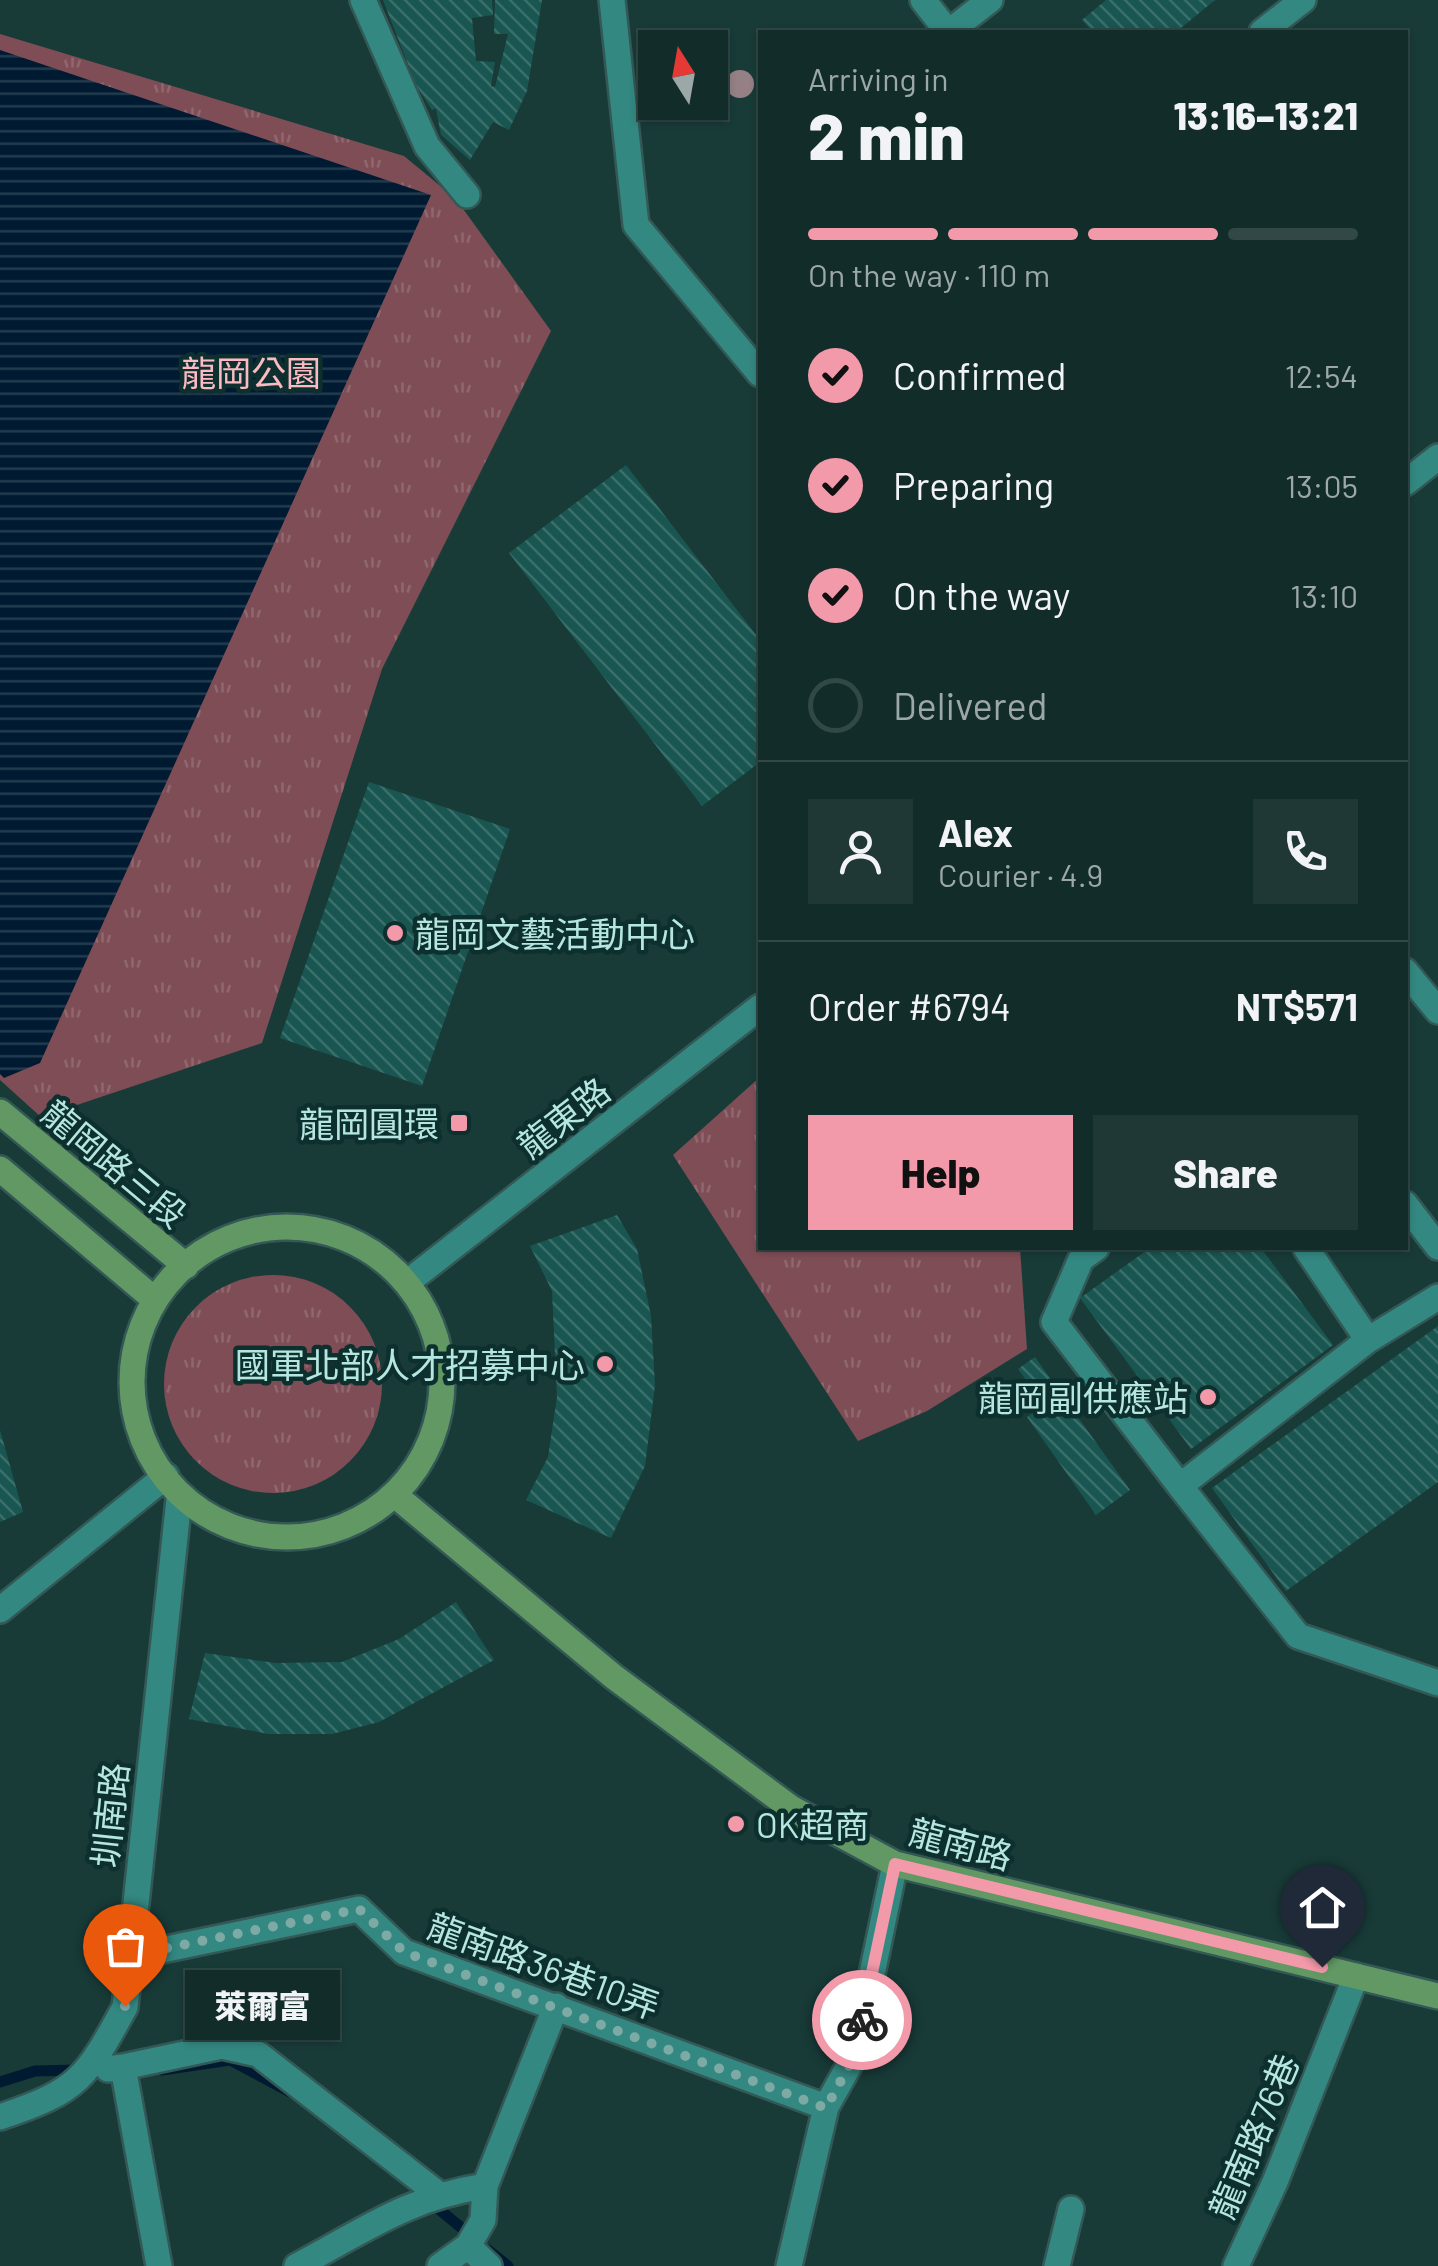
<!DOCTYPE html>
<html lang="en">
<head>
<meta charset="utf-8">
<style>
  :root { --surface:#122c2a; --page:#1f3836; --text:#f1f3f6; --muted:#9ca7a8; --line:#314847; --accent:#f39aaa }
  body { margin:0; font-family:Barlow,"Noto Sans TC",sans-serif; background:var(--page); color:var(--text); height:100vh; display:flex; flex-direction:column; font-size:38px; white-space:nowrap }
  * { box-sizing:border-box; margin:0 }
  p { font-size:32px; color:var(--muted) }
  .icon { flex:none; width:55px; height:55px; fill:none; stroke:currentColor; stroke-width:2; stroke-linecap:round; stroke-linejoin:round }
  .map { position:relative; flex:1; overflow:hidden }
  .details { position:absolute; left:758px; top:30px; width:650px; height:1220px; display:flex; flex-direction:column; background:var(--surface); border-radius:0px; box-shadow:0 2px 8px #0004,0 0 0 2px var(--line) }
  .details>* { flex:none }
  .needle { width:65px; rotate:349deg }
  .buttons { position:absolute; left:638px; top:30px; display:grid; gap:20px }
  .buttons a { display:grid; place-items:center; width:90px; height:90px; border-radius:0px; background:var(--surface); box-shadow:0 2px 8px #0004,0 0 0 2px var(--line); font-size:50px }
  .pin { position:absolute; display:grid; place-items:center; width:85px; height:85px; color:#fff; margin:-102px -42px; border-radius:50% 50% 50% 0; rotate:-45deg; box-shadow:0 0 10px #0007 }
  .pin .icon { rotate:45deg }
  .courier { position:absolute; display:grid; place-items:center; width:100px; height:100px; margin:-50px; border:8px solid #f39aaa; border-radius:50%; background:#fff; color:#222; box-shadow:0 2px 12px #0007 }
  .bubble { position:absolute; height:70px; border-radius:0px; background:var(--surface); box-shadow:0 2px 8px #0004,0 0 0 2px var(--line); font-size:32px; font-weight:800; line-height:70px; text-align:center }
  .headline em { font-style:normal; font-weight:800 }
  .headline div { display:flex; flex-direction:column-reverse }
  .headline { display:flex; align-items:center; justify-content:space-between; height:170px; padding:0 50px }
  h1 { font-size:65px; font-weight:800; line-height:75px }
  .bar { display:grid; grid-template-columns:repeat(4,1fr); gap:15px 10px; align-content:center; height:120px; padding:0 50px }
  .bar i { height:12px; border-radius:8px; background:var(--line) }
  .bar .on { background:var(--accent) }
  .bar p { grid-column:span 4 }
  .line { display:flex; align-items:center; gap:25px; padding:0 50px; border-top:2px solid var(--line) }
  .line div { flex:1 }
  .round { display:grid; place-items:center; flex:none; width:105px; height:105px; border-radius:0px; background:var(--page) }
  ol { padding:0 50px; list-style:none }
  li { display:flex; align-items:center; gap:30px; height:110px }
  li p { margin-inline-start:auto }
  li .icon { padding:10px; border-radius:50%; background:var(--accent); color:#111; stroke-width:4 }
  li:last-child { color:var(--muted) }
  li i { width:55px; height:55px; border:5px solid var(--line); border-radius:50% }
  .action { display:flex; gap:20px; margin-top:auto; padding:20px 50px }
  .action a { flex:1; height:115px; border-radius:0px; background:var(--accent); color:#111; font-size:40px; font-weight:800; line-height:115px; text-align:center }
  .action a+a { background:var(--page); color:var(--text) }
  .map>svg:first-child { display:block }
  .grass { fill:url(#grass-tufts) }
  .water { fill:url(#water-rules) }
  .lines { fill:none; stroke-linecap:round; stroke-linejoin:round }
  .stream { stroke:#001a32; stroke-width:11 }
  .building { fill:url(#building-back-hatch) }
  .minor-casing { stroke:#335855; stroke-width:30 }
  .major-casing { stroke:#335855; stroke-width:30 }
  .minor { stroke:#338881; stroke-width:25 }
  .major { stroke:#619863; stroke-width:25 }
  .tree { fill:#958185 }
  .done { stroke:#7eaaa5; stroke-width:10; stroke-dasharray:0 18 }
  .route { stroke:#f39aaa; stroke-width:12 }
  .poi-dot { fill:#f39aaa; stroke:#0d302e; stroke-width:4 }
  .labels { text-anchor:middle; dominant-baseline:central; stroke-width:9; stroke-linejoin:round; paint-order:stroke }
  .park-label { font-size:35px; fill:#fcbac4; stroke:#0d302e }
  .poi-label { font-size:35px; fill:#b5e6e0; stroke:#0d302e; text-anchor:end }
  .street-label { font-size:35px; fill:#b5e6e0; stroke:#0d302e }
</style>
</head>
<body>
<div class="map">
<svg width="1438" height="2266" viewBox="0 0 1438 2266">
  <defs>
    <pattern id="grass-tufts" width="24" height="20" patternUnits="userSpaceOnUse" patternTransform="scale(2.5)"><rect width="24" height="20" fill="#7f4d56"/><path d="M3 7l-1-3M5 7V3M7 7l1-3M15 17l-1-3M17 17v-4M19 17l1-3" fill="none" stroke="#8f676e"/></pattern>
    <pattern id="water-rules" width="6" height="5" patternUnits="userSpaceOnUse" patternTransform="scale(2.5)"><rect width="6" height="5" fill="#001a32"/><path d="M0 2.5h6" fill="none" stroke="#233b4f"/></pattern>
    <pattern id="building-back-hatch" width="6" height="6" patternUnits="userSpaceOnUse" patternTransform="scale(2.5)"><rect width="6" height="6" fill="#1a5651"/><path d="M-1 5l2 2M0 0l6 6M5-1l2 2" fill="none" stroke="#396e6a"/></pattern>
  </defs>
  <rect width="100%" height="100%" fill="#183b38"/>
  <path class="grass" d="M0 34 404 156 456 199 551 331 382 669 262 1043 41 1117 0 1080Z
    M760 1077V1248H1020L1027 1349 927 1411 858 1441 673 1155Z
    M164 1384a109 109 0 1 1 218 0a109 109 0 1 1-218 0Z"/>
  <path class="water" d="M0 50 431 195 40 1063 4 1078 0 1074Z"/>
  <g class="lines">
    <path class="stream" d="M162 2070 230 2060 290 2092
      M0 2082 35 2071 79 2070
      M430 2202 474 2238
      M488 2250 508 2266"/>
  </g>
  <path class="building" d="M383 0H492L493 15 472 18 476 61 495 62 491 86 495 87 508 34H494L495 0H542L527 91 509 130 493 122 470 160 441 135 436 109 432 110 416 85Z
    M1106 0H1215L1176 32H1093L1082 20Z
    M626 465 760 640V762L702 806 509 553Z
    M369 782 510 829 422 1086 280 1038Z
    M617 1215 637 1249 651 1316 655 1385 645 1466 611 1538 526 1500 548 1457 557 1397 552 1291 530 1246Z
    M1150 1248H1261L1333 1345 1191 1449 1080 1298Z
    M1438 1326V1482L1286 1591 1212 1488Z
    M1035 1357 1130 1490 1096 1515 1027 1417 1044 1405 1018 1369Z
    M0 1430 23 1512 0 1522Z
    M456 1602 494 1660 379 1722 332 1734H269L189 1719 205 1653 276 1663 342 1662 399 1639Z"/>
  <g class="lines">
    <g class="minor-casing">
      <path id="minor" d="M363 0 427 146 467 195
        M612 0 636 225 760 374
        M923 0 948 32
        M949 32 990 0
        M1262 32 1303 0
        M1405 483 1438 457
        M1405 971 1438 1011
        M1405 1204 1438 1247
        M1096 1248 1081 1259 1054 1322 1180 1486
        M1306 1248 1368 1340 1180 1486 1298 1636 1438 1683
        M409 1281 760 1007
        M1368 1340 1438 1297
        M0 1610 166 1476
        M128 1957 359 1909 404 1952 826 2107
        M123 2067 222 2046 258 2054 437 2193
        M108 2069 123 2067 159 2266
        M0 2117C79 2091 86 2078 125 2007L179 1499
        M468 2246 489 2266
        M297 2266C365 2230 407 2198 485 2186
        M440 2266 468 2246 483 2220 485 2186 556 2006
        M789 2266 826 2107 855 2055 895 1864
        M1057 2266 1071 2209
        M1236 2266 1275 2182 1356 1976"/>
    </g>
    <g class="major-casing">
      <path id="major" d="M0 1112 186 1266
        M0 1169 155 1300
        M132 1382a155 155 0 1 1 310 0a155 155 0 1 1-310 0Z
        M396 1496 614 1677 791 1808 895 1864 1438 1996"/>
    </g>
    <use href="#minor" class="minor"/>
    <use href="#major" class="major"/>
  </g>
  <circle class="tree" cx="740" cy="84" r="14"/>
  <g class="lines">
    <path class="done" d="M125 2006 128 1956 359 1909 404 1952 826 2108 855 2055 862 2020"/>
    <path class="route" d="M862 2020 895 1864 1322 1967"/>
  </g>
  <g class="poi-dot">
    <circle cx="395" cy="933" r="10"/>
    <rect x="449" y="1113" width="20" height="20" rx="5"/>
    <circle cx="605" cy="1364" r="10"/>
    <circle cx="1208" cy="1397" r="10"/>
    <circle cx="736" cy="1824" r="10"/>
  </g>
  <g class="labels">
    <g class="park-label">
      <text x="251" y="372">龍岡公園</text>
    </g>
    <g class="poi-label">
      <text x="415" y="933" text-anchor="start">龍岡文藝活動中心</text>
      <text x="439" y="1123">龍岡圓環</text>
      <text x="585" y="1364">國軍北部人才招募中心</text>
      <text x="1188" y="1397">龍岡副供應站</text>
      <text x="756" y="1824" text-anchor="start">OK超商</text>
    </g>
    <g class="street-label">
      <text transform="translate(563 1117) rotate(-38)">龍東路</text>
      <text transform="translate(115 1163) rotate(40)">龍岡路三段</text>
      <text transform="translate(109 1815) rotate(-84)">圳南路</text>
      <text transform="translate(961 1843) rotate(15)">龍南路</text>
      <text transform="translate(544 1965) rotate(20)">龍南路36巷10弄</text>
      <text transform="translate(1253 2136) rotate(-67)">龍南路76巷</text>
    </g>
  </g>
</svg>
<div class="buttons">
<a><svg class="needle" viewBox="-14 -14 28 28"><path d="M0-13l5 13h-10z" fill="#e53935"/><path d="M0 13l5-13h-10z" fill="#9ca7a8"/></svg></a>
</div>
<div class="pin" style="left:125px;top:2006px;background:#ea580c"><svg class="icon" aria-label="bag" viewBox="0 0 24 24"><path d="M5 8h14l-1 12H6zM9 8a3 3 0 0 1 6 0"/></svg></div>
<div class="pin" style="left:1322px;top:1967px;background:#1f2937"><svg class="icon" aria-label="home" viewBox="0 0 24 24"><path d="M3 11l9-7 9 7M6 9v11h12V9"/></svg></div>
<div class="courier" style="left:862px;top:2020px"><svg class="icon" aria-label="bike" viewBox="0 0 24 24"><circle cx="6" cy="16" r="4"/><circle cx="18" cy="16" r="4"/><path d="M6 16l4-8h5l3 8M10 8l3 8H6M13 5h3"/></svg></div>
<div class="bubble" style="left:185px;top:1970px;width:155px">萊爾富</div>
<section class="details">
<div class="headline"><div><h1>2 min</h1><p>Arriving in</p></div><em>13:16–13:21</em></div>
<div class="bar"><i class="on"></i><i class="on"></i><i class="on"></i><i></i><p>On the way · 110 m</p></div>
<ol>
<li><svg class="icon" aria-label="check" viewBox="0 0 24 24"><path d="M5 12l5 5 9-10"/></svg>Confirmed<p>12:54</p></li>
<li><svg class="icon" aria-label="check" viewBox="0 0 24 24"><path d="M5 12l5 5 9-10"/></svg>Preparing<p>13:05</p></li>
<li><svg class="icon" aria-label="check" viewBox="0 0 24 24"><path d="M5 12l5 5 9-10"/></svg>On the way<p>13:10</p></li>
<li><i></i>Delivered</li>
</ol>
<div class="line" style="height:180px"><a class="round"><svg class="icon" aria-label="person" viewBox="0 0 24 24"><circle cx="12" cy="8" r="4"/><path d="M4 21q1-7 8-7t8 7"/></svg></a><div><b>Alex</b><p>Courier · 4.9</p></div><a class="round"><svg class="icon" aria-label="phone" viewBox="0 0 24 24"><path d="M5 4h4l2 5-3 2q2 4 5 5l2-3 5 2v4C11 20 4 13 5 4z"/></svg></a></div>
<div class="line" style="height:130px"><div>Order #6794</div><b>NT$571</b></div>
<div class="action"><a>Help</a><a>Share</a></div>
</section>
</div>
</body>
</html>
